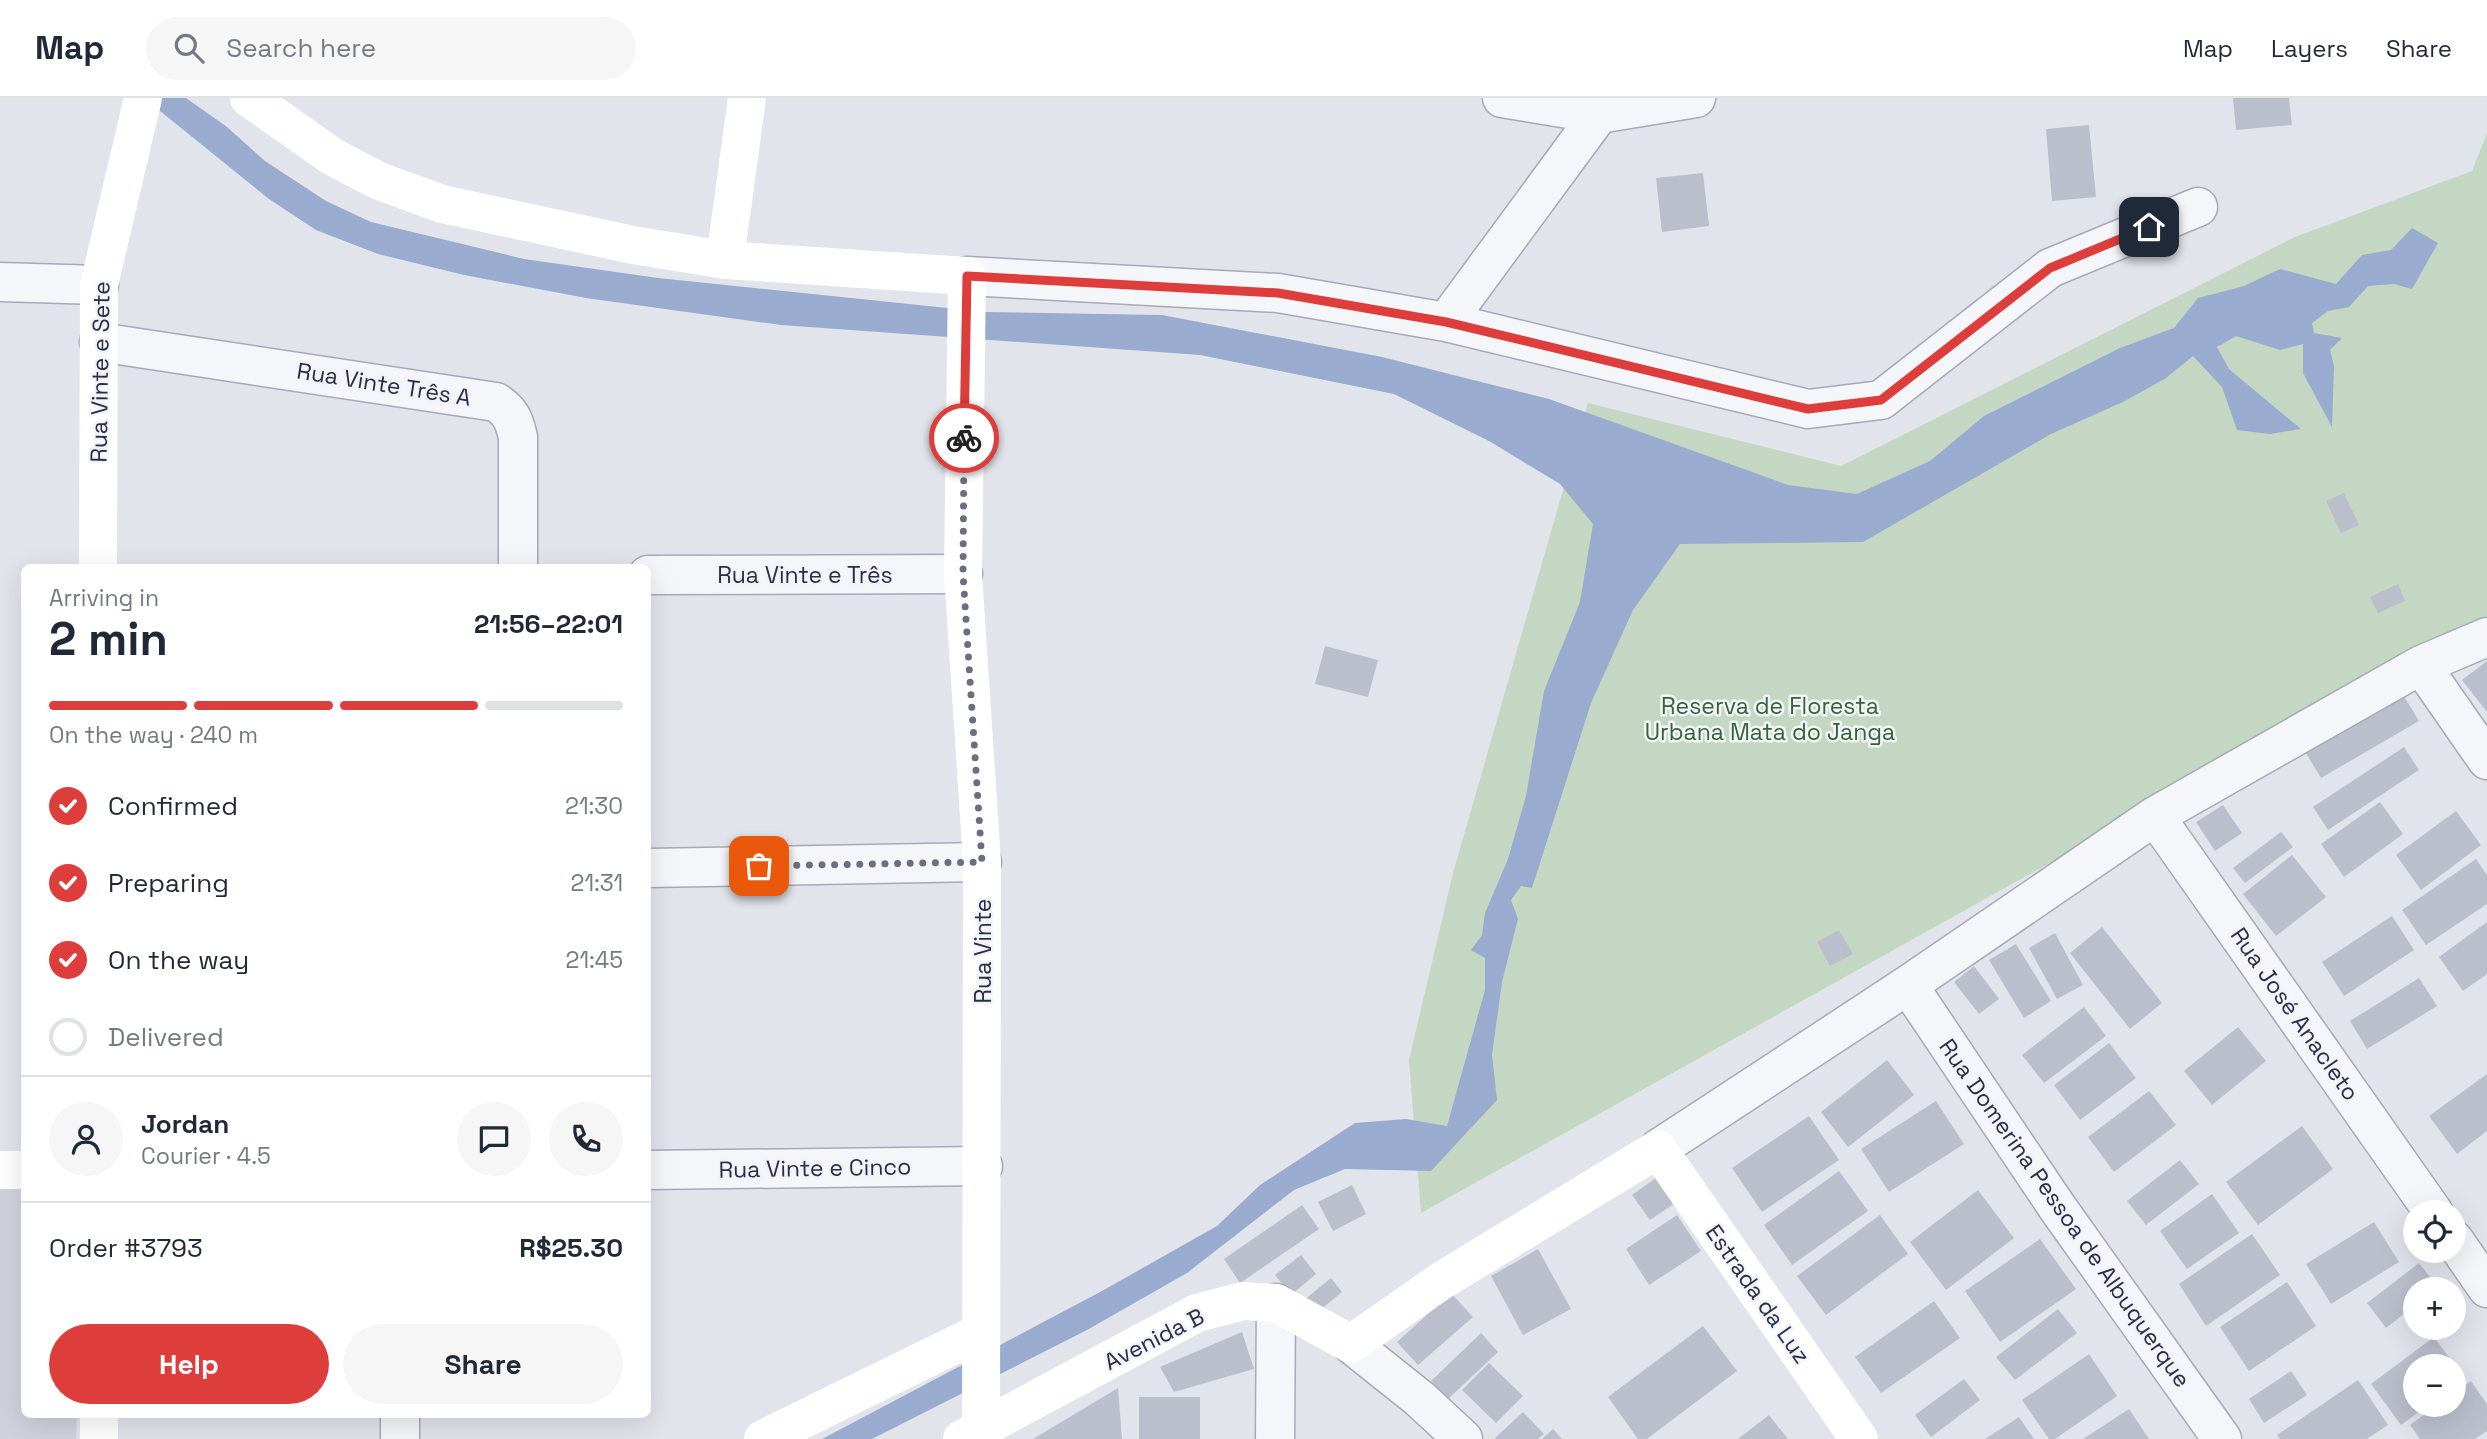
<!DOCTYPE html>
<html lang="en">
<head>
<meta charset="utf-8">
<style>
  :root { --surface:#fff; --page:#f6f6f7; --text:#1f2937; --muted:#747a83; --line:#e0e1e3; --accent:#dd3d3b }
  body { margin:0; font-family:"Space Grotesk",sans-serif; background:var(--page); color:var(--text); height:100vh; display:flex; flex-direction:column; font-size:26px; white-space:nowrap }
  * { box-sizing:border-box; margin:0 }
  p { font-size:23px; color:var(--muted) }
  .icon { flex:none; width:38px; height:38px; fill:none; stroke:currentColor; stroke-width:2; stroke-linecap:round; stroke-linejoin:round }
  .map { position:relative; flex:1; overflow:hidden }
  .details { position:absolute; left:21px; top:466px; width:630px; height:854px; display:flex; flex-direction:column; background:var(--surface); border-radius:10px; box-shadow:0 7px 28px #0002 }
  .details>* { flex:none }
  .tools { position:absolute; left:2403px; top:1102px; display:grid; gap:14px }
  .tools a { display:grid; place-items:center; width:63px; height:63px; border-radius:50%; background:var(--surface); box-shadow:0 7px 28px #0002; font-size:35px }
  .pin { position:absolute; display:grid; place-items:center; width:60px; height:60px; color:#fff; margin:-30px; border-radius:14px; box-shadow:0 4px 10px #0006 }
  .courier { position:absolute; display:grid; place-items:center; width:70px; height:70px; margin:-35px; border:5px solid #dd3d3b; border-radius:50%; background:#fff; color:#222; box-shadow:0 2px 9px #0007 }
  .headline em { font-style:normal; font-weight:700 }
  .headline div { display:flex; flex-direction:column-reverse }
  .headline { display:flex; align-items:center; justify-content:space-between; height:119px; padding:0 28px }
  h1 { font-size:46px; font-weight:700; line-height:52px }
  .bar { display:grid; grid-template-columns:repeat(4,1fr); gap:10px 7px; align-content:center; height:84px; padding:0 28px }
  .bar i { height:9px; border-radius:5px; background:var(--line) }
  .bar .current { background:var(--accent) }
  .bar p { grid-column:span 4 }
  .line { display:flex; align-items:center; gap:18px; padding:0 28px; border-top:2px solid var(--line) }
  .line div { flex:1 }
  .round { display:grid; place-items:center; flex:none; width:74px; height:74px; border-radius:37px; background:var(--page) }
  ol { padding:0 28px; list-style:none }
  li { display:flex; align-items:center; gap:21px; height:77px }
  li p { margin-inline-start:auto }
  li .icon { padding:7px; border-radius:50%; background:var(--accent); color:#fff; stroke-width:4 }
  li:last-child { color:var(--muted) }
  li i { width:38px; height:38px; border:4px solid var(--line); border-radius:50% }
  .action { display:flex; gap:14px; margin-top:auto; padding:14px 28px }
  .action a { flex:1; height:80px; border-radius:42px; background:var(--accent); color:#fff; font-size:28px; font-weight:700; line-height:80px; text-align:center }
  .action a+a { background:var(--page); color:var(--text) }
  header { display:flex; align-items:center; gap:42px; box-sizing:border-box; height:98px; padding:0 35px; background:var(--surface); border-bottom:2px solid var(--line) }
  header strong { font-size:33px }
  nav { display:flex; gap:38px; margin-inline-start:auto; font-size:24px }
  .search { width:490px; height:63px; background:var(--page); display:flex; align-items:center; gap:18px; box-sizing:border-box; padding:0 24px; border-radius:38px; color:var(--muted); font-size:26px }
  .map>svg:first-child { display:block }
  .built { fill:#d0d3de }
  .green { fill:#c4d7c2 }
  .water { fill:#99abcf }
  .building { fill:#bbbfcc }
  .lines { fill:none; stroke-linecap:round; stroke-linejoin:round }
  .street-casing { stroke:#a6aab7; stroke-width:41 }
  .street { stroke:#f5f6f9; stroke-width:38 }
  .secondary { stroke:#fff; stroke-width:38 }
  .done { stroke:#696e80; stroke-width:7; stroke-dasharray:0 12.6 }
  .route { stroke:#dd3d3b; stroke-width:9 }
  .labels { text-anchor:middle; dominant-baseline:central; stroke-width:5; stroke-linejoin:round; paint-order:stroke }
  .street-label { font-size:23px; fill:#282e46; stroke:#f2f4f9 }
  .park-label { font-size:23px; fill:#356334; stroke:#f2f4f9 }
</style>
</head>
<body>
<header>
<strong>Map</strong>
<div class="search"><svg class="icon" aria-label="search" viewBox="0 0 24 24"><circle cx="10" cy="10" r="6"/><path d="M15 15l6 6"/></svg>Search here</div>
<nav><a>Map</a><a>Layers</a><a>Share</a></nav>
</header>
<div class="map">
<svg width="2487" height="1341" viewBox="0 0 2487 1341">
  <rect width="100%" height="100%" fill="#e2e4ec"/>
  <path class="built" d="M0 1070H24V1316H77L76 1341H0Z"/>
  <path class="green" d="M2487 35V544L2418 560 1421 1115 1409 962 1453 775 1588 305 1841 368 2295 139 2472 73Z"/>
  <path class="water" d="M144 0H186L227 29 265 63 326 103 371 124 524 161 658 180 986 214 1162 217 1382 259 1549 301 1788 387 1857 396 1930 363 1984 318 2120 250 2174 230 2198 200 2244 188 2280 171 2336 186 2362 157 2391 152 2412 130 2438 145 2412 191 2394 186 2368 188 2349 209 2328 213 2312 225 2314 235 2342 240 2330 252 2334 268 2332 329 2303 275V246L2280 252 2236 238 2217 249 2229 271 2301 331 2270 336 2237 332 2222 289 2193 258 2166 280 2125 303 2051 336 1863 444 1680 446 1633 512 1591 605 1532 790 1521 788 1511 802 1518 821 1502 884 1492 957 1497 1002 1431 1073 1345 1071 1294 1092 1187 1175 1087 1232 872 1341H822L1102 1193 1217 1128 1260 1087 1355 1025 1406 1021 1447 1028 1485 892V860L1471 852 1482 837 1485 815 1508 761 1526 698 1544 593 1580 504 1593 426 1560 386 1489 343 1394 296 1200 257 781 227 586 200 464 177 378 156 316 132 269 101Z"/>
  <path class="building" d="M2233 0H2289L2292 27 2236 32Z
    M2089 27 2096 99 2052 103 2046 31Z
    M1703 75 1709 128 1662 134 1656 80Z
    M2344 395 2359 427 2341 435 2326 403Z
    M2398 486 2405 503 2378 515 2370 499Z
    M1325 548 1378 562 1368 599 1315 586Z
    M2487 563V614L2462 582Z
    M2402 595 2419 623 2321 680 2304 652Z
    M2404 649 2419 672 2328 732 2313 709Z
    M2380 704 2403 736 2344 779 2321 746Z
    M2223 707 2242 735 2215 753 2196 724Z
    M2456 713 2481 747 2421 792 2396 757Z
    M2281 734 2293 749 2245 785 2233 770Z
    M2292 757 2326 799 2276 838 2243 796Z
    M2476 761 2487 777V806L2426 847 2402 812Z
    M2392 818 2414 852 2344 898 2322 864Z
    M2487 824V876L2463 893 2439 859Z
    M2102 829 2162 905 2130 931 2070 855Z
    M1839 832 1853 856 1830 868 1817 844Z
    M2055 835 2083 887 2057 901 2029 850Z
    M2016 846 2051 903 2024 920 1989 862Z
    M1974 868 1999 901 1979 916 1954 884Z
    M2419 880 2437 908 2367 951 2350 923Z
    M2084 909 2106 938 2044 985 2022 957Z
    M2238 929 2266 963 2212 1007 2184 973Z
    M2109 945 2136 980 2080 1022 2054 987Z
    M1887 962 1914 997 1848 1049 1821 1014Z
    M2487 976V1033L2457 1056 2429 1018Z
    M2149 993 2176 1027 2114 1074 2088 1039Z
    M1936 1003 1964 1046 1889 1094 1861 1051Z
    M1809 1018 1839 1062 1762 1114 1732 1070Z
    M2302 1028 2333 1071 2258 1127 2226 1084Z
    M2180 1062 2199 1086 2146 1127 2127 1103Z
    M1839 1073 1868 1113 1792 1167 1764 1127Z
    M1660 1077 1678 1103 1650 1122 1632 1097Z
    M1352 1087 1366 1116 1333 1133 1318 1104Z
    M1978 1092 2014 1140 1946 1192 1910 1144Z
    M2212 1096 2239 1135 2187 1171 2160 1133Z
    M1302 1107 1319 1131 1240 1185 1224 1161Z
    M1677 1117 1701 1153 1649 1187 1626 1151Z
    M1880 1117 1908 1156 1826 1217 1797 1178Z
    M2374 1124 2399 1164 2331 1206 2306 1166Z
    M2252 1136 2280 1177 2206 1228 2179 1186Z
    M2040 1141 2076 1191 2000 1244 1965 1193Z
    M1538 1151 1571 1211 1523 1237 1491 1178Z
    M1301 1157 1316 1176 1291 1197 1275 1177Z
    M2419 1165 2438 1189 2415 1192V1207L2386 1230 2367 1205Z
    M1331 1180 1342 1194 1314 1217 1303 1203Z
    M2287 1184 2316 1228 2249 1273 2220 1229Z
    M1451 1195 1473 1219 1418 1267 1397 1244Z
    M1934 1203 1960 1240 1881 1295 1855 1259Z
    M2058 1211 2077 1235 2015 1282 1996 1259Z
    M1703 1228 1737 1273 1647 1341H1638L1608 1299Z
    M1242 1234 1254 1271 1174 1294 1160 1269Z
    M1481 1235 1498 1254 1448 1301 1431 1283Z
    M2434 1239 2464 1280 2454 1288V1269H2415V1307H2428L2401 1327 2371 1286Z
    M2089 1256 2117 1298 2055 1341H2049L2022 1302Z
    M1489 1265 1523 1298 1496 1325 1462 1292Z
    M2291 1273 2307 1297 2264 1325 2249 1301Z
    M1964 1281 1980 1302 1931 1339 1915 1317Z
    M2358 1282 2388 1327 2367 1341H2280L2277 1337Z
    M2471 1283 2487 1306V1333L2475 1341H2420L2410 1327 2437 1307H2454V1295Z
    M1118 1290 1122 1341H1033Z
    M1139 1299H1200V1341H1139Z
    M2129 1311 2149 1341H2083Z
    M1523 1314 1544 1336 1538 1341H1494Z
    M1769 1317 1788 1341H1738Z
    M2019 1319 2034 1341H1985Z
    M1553 1331 1562 1341H1542Z"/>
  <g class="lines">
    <g class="street-casing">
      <path id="street" d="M1502 0 1599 16 1696 0
        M967 178 1278 195 1446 224 1808 311 1881 302 2050 170 2198 109
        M0 184 99 187
        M1446 224 1599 16 1602 0
        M99 244 496 304C511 314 514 322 518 339V469
        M648 477 963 476
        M2421 567 2487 662
        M2155 718 2434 1115
        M648 770 982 764
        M1908 887 2057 1109 2222 1341
        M1658 1051 1908 887 2155 718 2421 567 2487 539
        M648 1072 983 1068
        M2454 1142 2487 1190
        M1351 1246 1420 1301 1463 1341
        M400 1341V1316
        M1275 1341 1276 1205"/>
    </g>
    <use href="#street" class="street"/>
    <path class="secondary" d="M249 0 333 59 379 83 442 106 633 147 725 162 967 178 963 476 982 764 981 1331
      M725 162 747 0
      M98 469 99 187 143 0
      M0 1072H24
      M99 1316V1341
      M763 1341 981 1234
      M962 1341 1197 1215 1243 1203 1276 1205 1351 1246 1441 1183 1658 1051 1859 1341"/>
  </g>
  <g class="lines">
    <path class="done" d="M759 768 982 764 963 476 964 340"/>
    <path class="route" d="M964 340 967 178 1278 195 1446 224 1808 311 1881 302 2050 170 2149 129"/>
  </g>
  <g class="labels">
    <g class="street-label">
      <text transform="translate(100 274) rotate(-89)">Rua Vinte e Sete</text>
      <text transform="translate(384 286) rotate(9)">Rua Vinte Três A</text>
      <text x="805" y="477">Rua Vinte e Três</text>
      <text transform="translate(983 853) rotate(-90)">Rua Vinte</text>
      <text transform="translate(2295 916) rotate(55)">Rua José Anacleto</text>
      <text transform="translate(815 1070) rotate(-1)">Rua Vinte e Cinco</text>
      <text transform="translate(2065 1115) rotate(55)">Rua Domerina Pessoa de Albuquerque</text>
      <text transform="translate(1758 1196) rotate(55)">Estrada da Luz</text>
      <text transform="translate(1154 1241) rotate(-27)">Avenida B</text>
    </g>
    <g class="park-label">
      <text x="1770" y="608">Reserva de Floresta<tspan x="1770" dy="26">Urbana Mata do Janga</tspan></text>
    </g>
  </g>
</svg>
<div class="tools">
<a><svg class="icon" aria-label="locate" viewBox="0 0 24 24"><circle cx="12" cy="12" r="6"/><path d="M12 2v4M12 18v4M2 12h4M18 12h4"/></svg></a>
<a>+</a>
<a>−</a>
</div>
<div class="pin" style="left:759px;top:768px;background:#ea580c"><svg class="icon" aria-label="bag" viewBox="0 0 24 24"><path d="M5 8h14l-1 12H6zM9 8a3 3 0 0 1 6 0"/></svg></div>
<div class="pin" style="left:2149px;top:129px;background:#1f2937"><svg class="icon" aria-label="home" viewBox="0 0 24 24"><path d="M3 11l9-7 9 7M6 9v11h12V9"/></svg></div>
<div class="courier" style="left:964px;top:340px"><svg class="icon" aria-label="bike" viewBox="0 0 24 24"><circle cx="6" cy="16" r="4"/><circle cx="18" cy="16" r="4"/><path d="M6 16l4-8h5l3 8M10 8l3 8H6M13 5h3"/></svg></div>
<section class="details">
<div class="headline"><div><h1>2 min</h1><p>Arriving in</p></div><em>21:56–22:01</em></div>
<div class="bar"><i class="current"></i><i class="current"></i><i class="current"></i><i></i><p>On the way · 240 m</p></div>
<ol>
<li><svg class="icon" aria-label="check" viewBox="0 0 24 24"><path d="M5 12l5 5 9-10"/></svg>Confirmed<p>21:30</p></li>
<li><svg class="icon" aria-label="check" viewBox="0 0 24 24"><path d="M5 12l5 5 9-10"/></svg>Preparing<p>21:31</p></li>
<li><svg class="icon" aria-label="check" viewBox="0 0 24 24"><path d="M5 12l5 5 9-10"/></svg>On the way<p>21:45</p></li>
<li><i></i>Delivered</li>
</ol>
<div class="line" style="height:126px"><a class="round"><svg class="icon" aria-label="person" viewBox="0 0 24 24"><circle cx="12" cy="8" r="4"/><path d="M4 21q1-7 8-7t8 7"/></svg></a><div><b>Jordan</b><p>Courier · 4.5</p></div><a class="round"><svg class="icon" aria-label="chat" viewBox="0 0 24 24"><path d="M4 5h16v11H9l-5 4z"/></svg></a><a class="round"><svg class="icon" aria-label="phone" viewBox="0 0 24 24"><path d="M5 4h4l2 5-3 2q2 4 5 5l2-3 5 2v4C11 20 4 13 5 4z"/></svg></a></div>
<div class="line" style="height:91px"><div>Order #3793</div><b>R$25.30</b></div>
<div class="action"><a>Help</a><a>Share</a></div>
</section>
</div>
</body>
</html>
